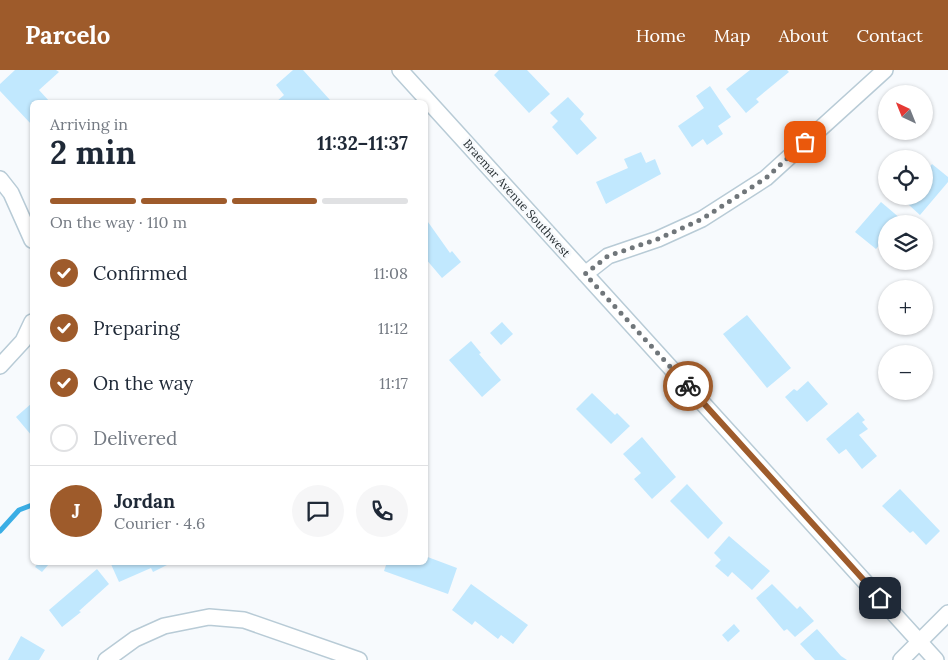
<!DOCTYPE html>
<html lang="en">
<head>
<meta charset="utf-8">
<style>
  :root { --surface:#fff; --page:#f6f6f7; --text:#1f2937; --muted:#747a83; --line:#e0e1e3; --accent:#9e5b2b }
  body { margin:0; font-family:Lora,serif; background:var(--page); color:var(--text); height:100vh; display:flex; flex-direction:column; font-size:19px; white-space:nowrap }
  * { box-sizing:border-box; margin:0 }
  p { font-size:16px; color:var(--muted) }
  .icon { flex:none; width:28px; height:28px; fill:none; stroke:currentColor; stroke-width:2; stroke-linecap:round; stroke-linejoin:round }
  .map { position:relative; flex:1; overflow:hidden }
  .sheet { position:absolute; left:30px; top:30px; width:398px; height:465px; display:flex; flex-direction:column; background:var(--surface); border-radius:8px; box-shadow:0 1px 4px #0004 }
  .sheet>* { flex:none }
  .needle { width:32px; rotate:317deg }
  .controls { position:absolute; left:878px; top:15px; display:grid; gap:10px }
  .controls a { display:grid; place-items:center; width:55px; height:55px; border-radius:50%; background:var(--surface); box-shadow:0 1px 4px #0004; font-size:25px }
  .pin { position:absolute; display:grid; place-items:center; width:42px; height:42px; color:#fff; margin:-21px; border-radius:10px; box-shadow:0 2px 8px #0006 }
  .courier { position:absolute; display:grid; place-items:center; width:50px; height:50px; margin:-25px; border:4px solid #9e5b2b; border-radius:50%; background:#fff; color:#222; box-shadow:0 1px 6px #0007 }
  .overview em { font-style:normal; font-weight:800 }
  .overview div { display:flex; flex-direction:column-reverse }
  .overview { display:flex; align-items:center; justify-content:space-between; height:85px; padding:0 20px }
  h1 { font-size:32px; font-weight:800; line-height:38px }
  .bar { display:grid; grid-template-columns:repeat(4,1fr); gap:8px 5px; align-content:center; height:60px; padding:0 20px }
  .bar i { height:6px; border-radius:4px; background:var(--line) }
  .bar .on { background:var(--accent) }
  .bar p { grid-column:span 4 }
  .line { display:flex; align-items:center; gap:12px; padding:0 20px; border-top:1px solid var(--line) }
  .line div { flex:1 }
  .round { display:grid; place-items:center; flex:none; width:52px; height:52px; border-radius:26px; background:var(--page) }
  ol { padding:0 20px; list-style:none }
  li { display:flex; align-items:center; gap:15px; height:55px }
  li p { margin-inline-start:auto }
  li .icon { padding:5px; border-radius:50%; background:var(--accent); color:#fff; stroke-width:4 }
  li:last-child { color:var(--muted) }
  li i { width:28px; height:28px; border:2px solid var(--line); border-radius:50% }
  header { display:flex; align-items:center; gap:30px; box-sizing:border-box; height:70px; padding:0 25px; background:var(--accent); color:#fff }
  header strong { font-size:24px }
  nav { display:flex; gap:28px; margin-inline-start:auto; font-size:18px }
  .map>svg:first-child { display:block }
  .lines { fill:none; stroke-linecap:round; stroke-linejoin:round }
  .stream { stroke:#3baee5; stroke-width:5 }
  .building { fill:#c1e8fe }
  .street-casing { stroke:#b8cbd6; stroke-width:18 }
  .street { stroke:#fff; stroke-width:15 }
  .done { stroke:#70767a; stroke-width:5; stroke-dasharray:0 9 }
  .route { stroke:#9e5b2b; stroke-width:6 }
  .labels { text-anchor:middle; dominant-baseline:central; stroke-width:5; stroke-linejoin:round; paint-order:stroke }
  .street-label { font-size:12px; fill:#272f33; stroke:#f7fafd }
</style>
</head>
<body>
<header>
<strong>Parcelo</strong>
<nav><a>Home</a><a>Map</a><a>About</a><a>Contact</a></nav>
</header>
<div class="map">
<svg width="948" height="590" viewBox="0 0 948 590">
  <rect width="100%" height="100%" fill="#f7fafd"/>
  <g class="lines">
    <path class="stream" d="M0 461 19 440 32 435"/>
  </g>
  <path class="building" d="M15 0H56L59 2 39 20 50 32H32L31 54 0 21V14Z
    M293 0H303L330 30 328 32H276L284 25 276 15Z
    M499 0H527L550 24 529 43 494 5Z
    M750 0H787L789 2 756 29 759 32 746 43 726 19Z
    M710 16 731 47 718 56 723 64 707 75 703 69 692 77 678 56 704 38 696 26Z
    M568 27 584 44 580 49 597 68 577 85 552 57 558 51 550 43Z
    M641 82 646 93 655 89 661 104 606 134 596 112 628 98 624 89Z
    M932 94 948 107V112L920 145 899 126H924V102L925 103Z
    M881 132 901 149 897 154H886V167L876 179 855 162Z
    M428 152 450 183 452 181 461 192 442 208 425 188V154Z
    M747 245 791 298 767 318 723 264Z
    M502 252 513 264 501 275 490 263Z
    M471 271 481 283 479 284 501 310 482 327 449 290Z
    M808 311 828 334 807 352 785 327 794 319 797 321Z
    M592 323 615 345 617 343 630 356 611 374 576 339Z
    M32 333V366L16 347Z
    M858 342 865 350 862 352 868 359 859 365 877 386 862 399 846 379 839 384 826 369Z
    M642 367 676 407 652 429 634 409 641 403 623 384Z
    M687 414 723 453 708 469 670 431Z
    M900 419 940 461 926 475 913 461 910 463 882 436Z
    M729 466 770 501 752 520 732 502 728 507 715 496 721 490 714 483Z
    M425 486 457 498 448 524 384 501 387 492H425Z
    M39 492 49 494 42 502 35 497Z
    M110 492H173L153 502 151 498 119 512Z
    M97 499 109 514 79 541 81 542 62 557 49 540Z
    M471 514 528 555 513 574 501 565 498 569 475 551 472 555 452 540Z
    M772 514 797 539 800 536 814 551 795 567 787 559 784 561 756 528Z
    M734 554 740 561 728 572 722 565Z
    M817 559 841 586 847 590H815L800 574Z
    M21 566 45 580 39 590H8Z"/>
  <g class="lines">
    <g class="street-casing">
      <path id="street" d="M400 0 936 590
        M0 109 11 123 32 170
        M585 204 608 186 658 169 702 149 766 108 885 0
        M0 296 23 271 32 252
        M106 590 135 569 164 556 209 547 244 550 359 590
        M901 590 948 543"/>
    </g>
    <use href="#street" class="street"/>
  </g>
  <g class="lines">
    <path class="done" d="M688 316 585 204 608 186 658 169 702 149 766 108 805 72"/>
    <path class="route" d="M688 316 880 528"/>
  </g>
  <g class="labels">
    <g class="street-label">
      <text transform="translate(517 128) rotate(48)">Braemar Avenue Southwest</text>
    </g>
  </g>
</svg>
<div class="controls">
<a><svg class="needle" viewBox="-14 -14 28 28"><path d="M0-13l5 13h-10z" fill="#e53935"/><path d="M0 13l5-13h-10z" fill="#747a83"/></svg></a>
<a><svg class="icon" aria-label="locate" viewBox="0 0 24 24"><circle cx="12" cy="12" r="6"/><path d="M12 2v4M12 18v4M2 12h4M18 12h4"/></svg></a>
<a><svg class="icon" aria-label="layers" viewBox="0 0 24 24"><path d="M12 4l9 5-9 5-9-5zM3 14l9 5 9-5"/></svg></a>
<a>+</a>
<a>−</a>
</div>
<div class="pin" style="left:805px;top:72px;background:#ea580c"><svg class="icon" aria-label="bag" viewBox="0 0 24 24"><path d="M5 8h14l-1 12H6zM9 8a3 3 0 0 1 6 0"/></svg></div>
<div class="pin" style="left:880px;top:528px;background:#1f2937"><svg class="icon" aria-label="home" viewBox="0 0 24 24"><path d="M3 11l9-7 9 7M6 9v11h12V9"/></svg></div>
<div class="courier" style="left:688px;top:316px"><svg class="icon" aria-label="bike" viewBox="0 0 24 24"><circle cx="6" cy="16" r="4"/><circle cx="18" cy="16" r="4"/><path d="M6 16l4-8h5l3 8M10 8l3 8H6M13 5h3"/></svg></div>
<section class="sheet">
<div class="overview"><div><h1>2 min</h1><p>Arriving in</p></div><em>11:32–11:37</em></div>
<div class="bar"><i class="on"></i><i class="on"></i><i class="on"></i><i></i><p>On the way · 110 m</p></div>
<ol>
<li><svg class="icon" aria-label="check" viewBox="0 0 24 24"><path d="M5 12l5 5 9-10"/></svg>Confirmed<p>11:08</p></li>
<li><svg class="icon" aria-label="check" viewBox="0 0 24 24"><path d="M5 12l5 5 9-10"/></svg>Preparing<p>11:12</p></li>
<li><svg class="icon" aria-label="check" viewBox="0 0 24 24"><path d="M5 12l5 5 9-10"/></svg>On the way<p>11:17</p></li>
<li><i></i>Delivered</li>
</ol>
<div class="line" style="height:90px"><b class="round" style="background:var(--accent);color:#fff">J</b><div><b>Jordan</b><p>Courier · 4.6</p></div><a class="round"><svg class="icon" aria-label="chat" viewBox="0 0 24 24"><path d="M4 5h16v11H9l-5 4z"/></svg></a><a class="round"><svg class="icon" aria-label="phone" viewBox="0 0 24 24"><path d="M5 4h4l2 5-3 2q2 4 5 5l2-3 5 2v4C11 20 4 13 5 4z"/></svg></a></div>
</section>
</div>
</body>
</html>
